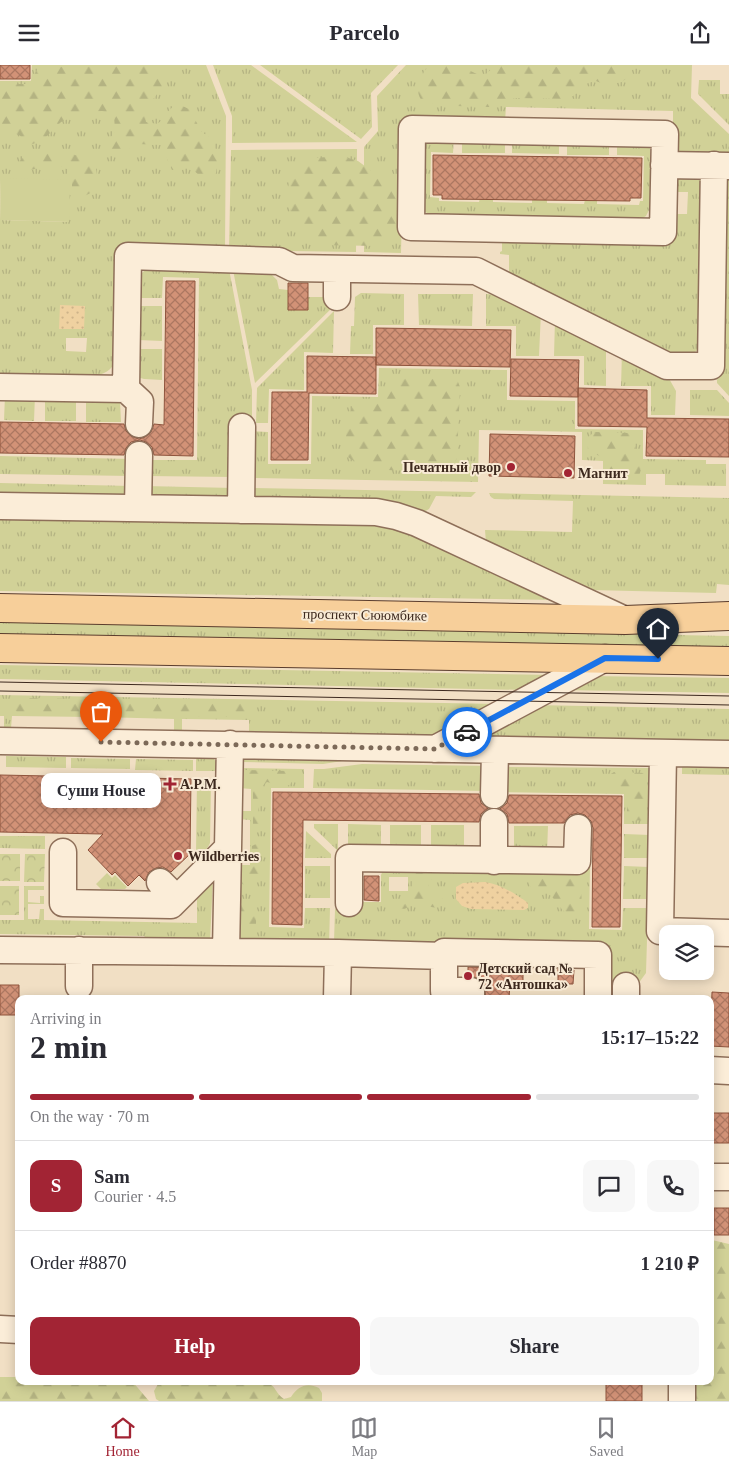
<!DOCTYPE html>
<html lang="en">
<head>
<meta charset="utf-8">
<style>
  :root { --surface:#fff; --page:#f7f7f7; --text:#2b2b33; --muted:#7c7c81; --line:#e1e1e2; --accent:#a22434 }
  body { margin:0; font-family:Georgia,serif; background:var(--page); color:var(--text); height:100vh; display:flex; flex-direction:column; font-size:19px; white-space:nowrap }
  * { box-sizing:border-box; margin:0 }
  p { font-size:16px; color:var(--muted) }
  .icon { flex:none; width:28px; height:28px; fill:none; stroke:currentColor; stroke-width:2; stroke-linecap:round; stroke-linejoin:round }
  .map { position:relative; flex:1; overflow:hidden }
  .details { position:absolute; left:15px; top:930px; width:699px; height:390px; display:flex; flex-direction:column; background:var(--surface); border-radius:10px; box-shadow:0 2px 12px #0003 }
  .details>* { flex:none }
  .buttons { position:absolute; left:659px; top:860px; display:grid; gap:10px }
  .buttons a { display:grid; place-items:center; width:55px; height:55px; border-radius:10px; background:var(--surface); box-shadow:0 2px 12px #0003; font-size:25px }
  .pin { position:absolute; display:grid; place-items:center; width:42px; height:42px; color:#fff; margin:-51px -21px; border-radius:50% 50% 50% 0; rotate:-45deg; box-shadow:0 0 5px #0007 }
  .pin .icon { rotate:45deg }
  .courier { position:absolute; display:grid; place-items:center; width:50px; height:50px; margin:-25px; border:4px solid #1a73e8; border-radius:50%; background:#fff; color:#222; box-shadow:0 1px 6px #0007 }
  .bubble { position:absolute; height:35px; border-radius:10px; background:var(--surface); box-shadow:0 2px 12px #0003; font-size:16px; font-weight:700; line-height:35px; text-align:center }
  .headline em { font-style:normal; font-weight:700 }
  .headline div { display:flex; flex-direction:column-reverse }
  .headline { display:flex; align-items:center; justify-content:space-between; height:85px; padding:0 15px }
  h1 { font-size:32px; font-weight:700; line-height:38px }
  .bar { display:grid; grid-template-columns:repeat(4,1fr); gap:8px 5px; align-content:center; height:60px; padding:0 15px }
  .bar i { height:6px; border-radius:4px; background:var(--line) }
  .bar .current { background:var(--accent) }
  .bar p { grid-column:span 4 }
  .line { display:flex; align-items:center; gap:12px; padding:0 15px; border-top:1px solid var(--line) }
  .line div { flex:1 }
  .round { display:grid; place-items:center; flex:none; width:52px; height:52px; border-radius:10px; background:var(--page) }
  .button { display:flex; gap:10px; margin-top:auto; padding:10px 15px }
  .button a { flex:1; height:58px; border-radius:10px; background:var(--accent); color:#fff; font-size:20px; font-weight:700; line-height:58px; text-align:center }
  .button a+a { background:var(--page); color:var(--text) }
  header { display:flex; justify-content:space-between; align-items:center; height:65px; padding:0 15px; background:var(--surface); font-size:22px; font-weight:700 }
  .dock { display:flex; justify-content:space-around; align-items:center; height:70px; border-top:1px solid var(--line); background:var(--surface); font-size:14px; color:var(--muted) }
  .dock a { display:grid; justify-items:center; gap:2px }
  .dock .current { color:var(--accent) }
  .map>svg:first-child { display:block }
  .grass { fill:url(#grass-tufts); fill-rule:evenodd }
  .forest { fill:url(#forest-firs) }
  .sand { fill:url(#sand-dots) }
  .park { fill:url(#park-crowns) }
  .pitch { fill:#d1d197 }
  .building { fill:url(#building-cross-hatch); stroke:#8f543d }
  .lines { fill:none; stroke-linecap:round; stroke-linejoin:round }
  .minor-casing { stroke:#8e6f59; stroke-width:29 }
  .major-casing { stroke:#5b3d2d; stroke-width:30 }
  .minor { stroke:#fbedd8; stroke-width:26 }
  .major { stroke:#f7cf9a; stroke-width:28 }
  .tram { stroke:#3d291e; stroke-width:1 }
  .done { stroke:#7c6958; stroke-width:5; stroke-dasharray:0 9 }
  .route { stroke:#1a73e8; stroke-width:6 }
  .poi-dot { fill:#a22434; stroke:#f8ead4; stroke-width:2 }
  .labels { text-anchor:middle; dominant-baseline:central; stroke-width:4; stroke-linejoin:round; paint-order:stroke }
  .poi-label { font-size:14px; font-weight:bold; fill:#3d291e; stroke:#f8ead4; text-anchor:start }
  .street-label { font-size:14px; fill:#3d291e; stroke:#f8ead4 }
</style>
</head>
<body>
<header><svg class="icon" aria-label="menu" viewBox="0 0 24 24"><path d="M4 6h16M4 12h16M4 18h16"/></svg>Parcelo<svg class="icon" aria-label="share" viewBox="0 0 24 24"><path d="M12 15V3M7 8l5-5 5 5M5 13v7h14v-7"/></svg></header>
<div class="map">
<svg width="729" height="1336" viewBox="0 0 729 1336">
  <defs>
    <pattern id="grass-tufts" width="24" height="20" patternUnits="userSpaceOnUse" patternTransform="scale(1.25)"><rect width="24" height="20" fill="#d1d197"/><path d="M3 7l-1-3M5 7V3M7 7l1-3M15 17l-1-3M17 17v-4M19 17l1-3" fill="none" stroke="#b4b382"/></pattern>
    <pattern id="forest-firs" width="22" height="20" patternUnits="userSpaceOnUse" patternTransform="scale(1.25)"><rect width="22" height="20" fill="#d1d197"/><path d="M5 1l3.5 6h-7zM16 11l3.5 6h-7z" fill="#b4b382"/></pattern>
    <pattern id="sand-dots" width="8" height="8" patternUnits="userSpaceOnUse" patternTransform="scale(1.25)"><rect width="8" height="8" fill="#efd1a0"/><path d="M2 2h.1M6 6h.1" fill="none" stroke="#ceb389" stroke-width="1.8" stroke-linecap="round"/></pattern>
    <pattern id="park-crowns" width="20" height="18" patternUnits="userSpaceOnUse" patternTransform="scale(1.25)"><rect width="20" height="18" fill="#d1d197"/><path d="M2 6a3 3 0 1 1 6 0M12 15a3 3 0 1 1 6 0" fill="none" stroke="#b4b382"/></pattern>
    <pattern id="building-cross-hatch" width="8" height="8" patternUnits="userSpaceOnUse" patternTransform="scale(1.25)"><rect width="8" height="8" fill="#d29277"/><path d="M0 0l8 8M0 8l8-8" fill="none" stroke="#ac7761"/></pattern>
  </defs>
  <rect width="100%" height="100%" fill="#f1dfc4"/>
  <path class="grass" d="M32 0H206L226 51 225 185 120 181 118 290C114 303 108 308 95 311L0 308V155L69 157 1 114 0 151V16H31ZM66 273H87L86 287 66 286Z
    M213 0H251L357 77 232 78V51Z
    M260 0H398L371 28 372 62 361 74Z
    M406 0H692L691 33 729 69V92L678 87 673 79V46L506 42 505 56 404 54 401 188 364 187V82L378 66 377 31Z
    M699 15H720V29H729V60L698 29Z
    M454 72 453 88 431 87 430 132 439 133V136L479 137 480 133 493 134V137L532 138V134L547 135V138L584 139 585 135H597V139L639 140 640 136H643L644 91 617 90V74L650 78V143L646 151 641 154 431 151 423 145 424 75Z
    M462 72 505 73V88H462Z
    M512 73 559 74V89L512 88Z
    M567 74H609V90H567Z
    M357 84 356 187 229 185 231 85Z
    M692 110 700 114 706 126 702 275C698 289 689 293 675 290L509 209V190L500 189V187L502 186V172L671 176 672 121C675 112 682 111 692 110ZM675 127H688L687 149H675Z
    M729 111V331L717 318 720 125 723 117Z
    M146 204H229L252 325V358L234 412 145 411V395H197L199 213 163 212 162 233H138V212Z
    M233 205 270 208 277 215 279 224 288 225V245H308V232H326L334 241 255 318Z
    M361 228 404 229V260H373V289H350L351 261H354L355 232Z
    M418 229H473L472 261 419 260Z
    M486 229 504 230 541 247 539 291H516V261H486Z
    M138 241H162V276L138 275Z
    M334 246 333 288 304 287V325L269 324 268 358H256L257 323Z
    M555 254 606 279V321L584 320V291H554Z
    M138 284H162V315L144 314 137 312Z
    M622 287 667 310 676 326 675 350H651V321H621Z
    M379 303 507 305V335L575 336V364L643 365V394L706 395V399H726V421L665 420V409H646V420L603 419V396L582 395V367L479 365 478 417 247 413V366L268 367V399H311L312 331 378 332Z
    M690 325H717L729 338V351L690 350Z
    M5 330H35L34 356 4 355Z
    M45 330 76 331V356H45Z
    M86 331 120 336 121 357H86Z
    M0 391 132 394V411L0 409Z
    M0 418 131 421 124 433H0Z
    M145 421 234 423V433L151 434Z
    M247 423 476 427 471 432 436 431 429 444 422 448 252 437Z
    M489 428 729 433V520L717 519 716 528 591 525 486 478 485 465 572 467 573 436 494 434 491 432Z
    M0 448 394 458 556 535 0 526Z
    M0 557 729 571V582L0 569Z
    M0 600 556 610 527 625 0 614Z
    M590 611 729 613V628L563 625Z
    M0 630 499 639 431 673 249 672V655L182 654V666L174 665V654L100 652 99 664H91V652L12 651 11 663H4V651H0Z
    M535 640 729 644V680L489 673 488 668Z
    M196 687C210 690 217 692 219 706H196Z
    M6 691 66 692V703L6 702Z
    M245 692 362 693 323 699 242 697Z
    M71 693 130 694V704L71 703Z
    M682 693 729 694V710L682 709Z
    M136 694 193 695V706L135 705Z
    M362 699 490 701 489 726 313 723 314 704H324Z
    M500 702 650 703V759H624V729L500 727Z
    M240 703 304 704V723H271L269 862 304 863 305 843H330L329 883 236 882 237 800H250V755L238 754V746H251V724L239 723Z
    M197 715H211L210 778 208 782 197 793 194 790 196 788Z
    M314 759H338V786L314 763Z
    M348 759 381 760V786H348Z
    M390 760H421V786H390Z
    M431 760H464V787L431 786Z
    M514 761H548L547 788 514 787Z
    M306 766 331 789V793H305Z
    M624 769 650 770 649 793H624Z
    M0 771H45V784L0 783Z
    M390 800 590 802 589 864 622 865 623 843H648L646 908 638 919H611L603 887 334 877 335 844 360 845 361 837H381V810L383 805ZM389 812H408V826H389Z
    M305 801H330V833H305Z
    M624 801 649 802V834H623Z
    M107 808 112 813 115 810 127 822 125 824H101L96 819Z
    M213 812 210 877 155 882 144 871 0 869V855H24V821H44V825H28V837L40 838V831H44V839H28V854H39L40 844H44V855L197 858V832Z"/>
  <path class="forest" d="M430 0H458L481 11 486 9 496 0H552L559 3 572 0H629L631 3 629 11 622 17 606 20 596 16 588 18 573 31 563 34 517 33 507 35 489 42 456 41 448 38 425 39C412 28 419 10 430 0Z
    M152 1 162 4C173 26 141 34 146 57L157 59C168 52 165 45 178 39L189 44 202 67 213 75 218 95 216 108 210 115 201 112 190 102 172 105 167 94V83L162 80 138 79 126 86 110 87 106 80 115 66 114 50 102 46 83 48 61 57 43 75 30 80C21 68 14 67 0 69V19H28C34 14 34 7 40 2Z
    M66 84 75 90 92 91C96 102 101 117 92 127 88 130 81 132 76 135L72 133V115L67 112V104C50 93 35 109 19 105 18 98 19 96 24 92Z
    M342 91 358 96 396 124 400 136 397 165 390 174 379 181 319 180 310 174 291 147 287 131 290 110 299 99 313 93Z
    M398 313 454 314 458 317 460 322 457 393 454 400 447 403C416 404 373 412 348 392 345 375 344 355 354 340L380 338C389 327 381 319 398 313Z
    M595 367 628 368 633 370C638 382 633 390 641 401L640 408 634 412H607C604 407 605 399 603 393L588 385C587 376 586 372 595 367Z
    M22 633 243 637H248L253 641 254 645 250 650 244 652 22 649 17 647 14 644 13 639 17 635Z
    M245 705 288 706 293 714C289 727 276 719 267 717 255 725 259 746 259 759L258 761H254L253 759V724L249 720 242 719 241 709Z
    M614 707 646 708 647 711 646 751 644 755 631 756 627 752V729L626 727C618 724 609 728 605 719L606 712Z
    M256 779 259 782V811L258 814 251 815 246 820 242 819 240 805 243 802 251 801 252 781Z
    M420 806H428L432 809 433 813 429 817 428 822 431 827C438 828 442 831 444 838 436 846 429 842 421 837H414C409 843 404 846 397 842L396 838 412 827C412 818 410 810 420 806Z
    M563 808C566 809 569 808 572 809 584 816 583 841 578 851 562 853 558 834 546 827 541 824 534 826 530 821 530 821 528 814 528 813L532 809Z
    M245 834C258 841 256 846 256 860L252 864H244L240 860 241 837Z
    M712 1175 729 1179V1336H695V1316H710V1176Z
    M0 1312H19V1316H132L149 1336H0Z
    M166 1317 269 1318C276 1322 276 1329 284 1334L291 1332C298 1321 307 1317 319 1323L322 1328V1336H159L156 1334 154 1326 158 1319Z"/>
  <path class="sand" d="M60 240 85 241 84 264H59Z
    M485 817C502 820 514 828 528 838V843L524 845 471 844 462 841 456 834V822L463 818Z"/>
  <path class="park" d="M0 789H20V816H0Z
    M25 789H45L44 817H24Z
    M0 821H19V850H0Z"/>
  <path class="pitch" d="M1 113 70 115 69 157 0 155Z"/>
  <path class="building" d="M0 0H30V14H0Z
    M433 90 642 93 641 133H630V136L442 134V130H433Z
    M166 216H195L193 391 154 390 152 382 146 377 140 375 131 377 126 383 124 390 0 388V357L124 359 126 366 131 371 139 374 145 372 151 367 154 359 164 360Z
    M288 218H308V245H288Z
    M376 263 511 265 510 302 376 300Z
    M307 291 376 292V329L309 328 308 395H271L272 327H307Z
    M511 294 579 295 578 332 510 331Z
    M578 323 647 325V353L729 354V392L646 391 647 362 578 361Z
    M490 369 575 371 574 413 489 411Z
    M0 710 191 714 190 789 171 807 163 802 156 803 149 807 145 816 139 810 128 821 115 807 112 810 88 785 103 769 0 767Z
    M273 727 479 729 481 738 488 743 481 749 479 757 303 755 302 860 272 859Z
    M509 730 622 731 620 862H592L593 763 591 756 585 750 578 748 570 750 564 758H509L507 749 500 744 507 738Z
    M364 811H379V836L364 835Z
    M468 902 523 904V917H510L509 934H486L484 919 478 913 468 911Z
    M558 904 574 905 573 919H558Z
    M0 920H19V950H0Z
    M712 927 729 928V982L710 981Z
    M710 1048H729V1078H710Z
    M714 1143H729V1170H714Z
    M606 1316H642V1336H606Z"/>
  <g class="lines">
    <g class="minor-casing">
      <path id="minor" d="M412 64 665 69 663 167 411 162Z
        M664 100 729 101
        M337 232V204
        M0 322 126 324 128 191 279 196 293 203 476 206 667 301H711L714 100
        M126 324 140 337 139 359
        M0 441 376 447 396 451 417 458 625 555
        M138 443 139 390
        M241 445 242 362
        M0 676 729 689
        M435 684 605 593
        M663 689 660 866 729 868
        M494 730 495 686
        M63 787V838L171 840 228 783
        M494 796V757
        M160 817 177 834
        M349 838V793L577 796 578 763
        M0 885 338 888
        M226 887 230 679
        M79 921V885
        M337 934 338 888 445 891
        M471 934V926H444V887L598 890V934
        M626 934V921
        M710 1005 729 1006
        M710 1112H729
        M0 1264 19 1265
        M682 1336V1316"/>
    </g>
    <g class="major-casing">
      <path id="major" d="M0 543 625 555 729 551
        M0 583 729 596"/>
    </g>
    <use href="#minor" class="minor"/>
    <use href="#major" class="major"/>
    <path class="tram" d="M0 617 729 631
      M0 626 729 640"/>
  </g>
  <g class="lines">
    <path class="done" d="M101 677 434 684 467 667"/>
    <path class="route" d="M467 667 605 593 658 594"/>
  </g>
  <g class="poi-dot">
    <circle cx="511" cy="402" r="5"/>
    <circle cx="568" cy="408" r="5"/>
    <path d="M167.5 711.5h5v5h5v5h-5v5h-5v-5h-5v-5h5z"/>
    <circle cx="178" cy="791" r="5"/>
    <circle cx="468" cy="911" r="5"/>
  </g>
  <g class="labels">
    <g class="poi-label">
      <text x="501" y="402" text-anchor="end">Печатный двор</text>
      <text x="578" y="408">Магнит</text>
      <text x="180" y="719">А.Р.М.</text>
      <text x="188" y="791">Wildberries</text>
      <text x="478" y="903">Детский сад №<tspan x="478" dy="16">72 «Антошка»</tspan></text>
    </g>
    <g class="street-label">
      <text transform="translate(365 550) rotate(1)">проспект Сююмбике</text>
    </g>
  </g>
</svg>
<div class="buttons">
<a><svg class="icon" aria-label="layers" viewBox="0 0 24 24"><path d="M12 4l9 5-9 5-9-5zM3 14l9 5 9-5"/></svg></a>
</div>
<div class="pin" style="left:101px;top:677px;background:#ea580c"><svg class="icon" aria-label="bag" viewBox="0 0 24 24"><path d="M5 8h14l-1 12H6zM9 8a3 3 0 0 1 6 0"/></svg></div>
<div class="pin" style="left:658px;top:594px;background:#1f2937"><svg class="icon" aria-label="home" viewBox="0 0 24 24"><path d="M3 11l9-7 9 7M6 9v11h12V9"/></svg></div>
<div class="courier" style="left:467px;top:667px"><svg class="icon" aria-label="car" viewBox="0 0 24 24"><path d="M5 17H2v-5l4-1 3-4h7l3 4 3 1v5h-3M9 17h6M6 11h13"/><circle cx="7" cy="17" r="2"/><circle cx="17" cy="17" r="2"/></svg></div>
<div class="bubble" style="left:41px;top:708px;width:120px">Суши House</div>
<section class="details">
<div class="headline"><div><h1>2 min</h1><p>Arriving in</p></div><em>15:17–15:22</em></div>
<div class="bar"><i class="current"></i><i class="current"></i><i class="current"></i><i></i><p>On the way · 70 m</p></div>
<div class="line" style="height:90px"><b class="round" style="background:var(--accent);color:#fff">S</b><div><b>Sam</b><p>Courier · 4.5</p></div><a class="round"><svg class="icon" aria-label="chat" viewBox="0 0 24 24"><path d="M4 5h16v11H9l-5 4z"/></svg></a><a class="round"><svg class="icon" aria-label="phone" viewBox="0 0 24 24"><path d="M5 4h4l2 5-3 2q2 4 5 5l2-3 5 2v4C11 20 4 13 5 4z"/></svg></a></div>
<div class="line" style="height:65px"><div>Order #8870</div><b>1 210 ₽</b></div>
<div class="button"><a>Help</a><a>Share</a></div>
</section>
</div>
<nav class="dock">
<a class="current"><svg class="icon" aria-label="home" viewBox="0 0 24 24"><path d="M3 11l9-7 9 7M6 9v11h12V9"/></svg>Home</a>
<a><svg class="icon" aria-label="map" viewBox="0 0 24 24"><path d="M3 6l6-2 6 2 6-2v14l-6 2-6-2-6 2zM9 4v14M15 6v14"/></svg>Map</a>
<a><svg class="icon" aria-label="saved" viewBox="0 0 24 24"><path d="M7 4h10v16l-5-4-5 4z"/></svg>Saved</a>
</nav>
</body>
</html>
